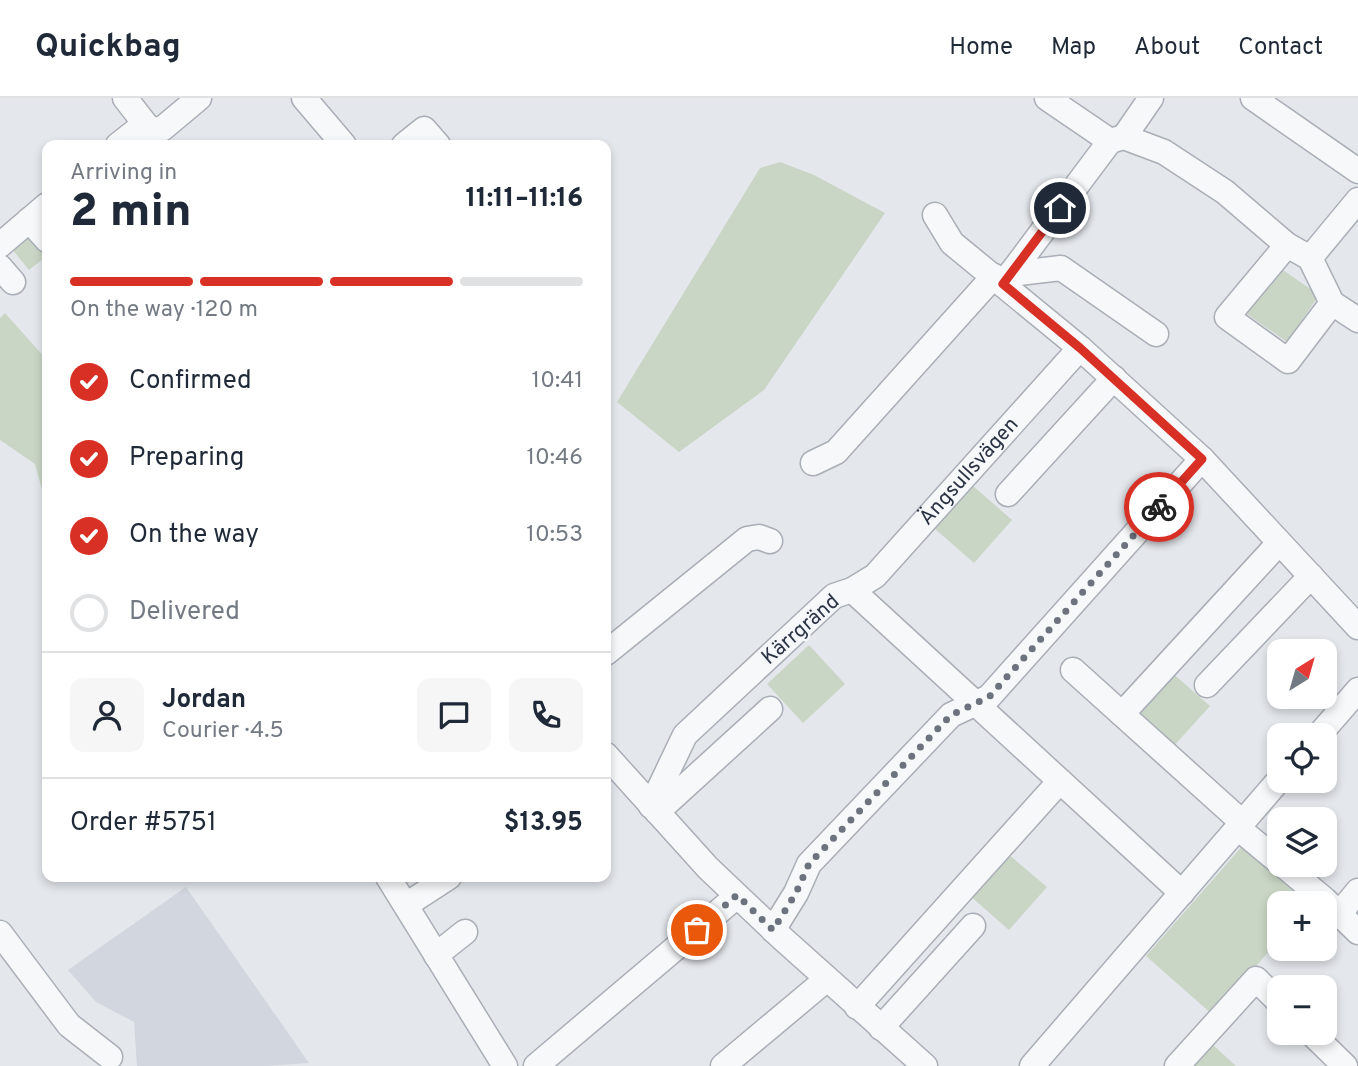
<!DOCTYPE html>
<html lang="en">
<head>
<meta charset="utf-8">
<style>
  :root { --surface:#fff; --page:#f6f6f7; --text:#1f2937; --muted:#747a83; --line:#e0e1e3; --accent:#d93025 }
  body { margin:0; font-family:Overpass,sans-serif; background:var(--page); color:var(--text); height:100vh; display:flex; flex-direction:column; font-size:26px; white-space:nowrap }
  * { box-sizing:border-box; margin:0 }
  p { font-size:23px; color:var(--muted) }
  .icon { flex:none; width:38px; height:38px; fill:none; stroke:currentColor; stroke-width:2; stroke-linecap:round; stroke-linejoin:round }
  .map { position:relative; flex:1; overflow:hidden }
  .sheet { position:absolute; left:42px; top:42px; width:569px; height:742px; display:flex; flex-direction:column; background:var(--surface); border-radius:14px; box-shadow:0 4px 10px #0003 }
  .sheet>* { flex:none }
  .needle { width:46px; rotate:37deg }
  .buttons { position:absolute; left:1267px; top:541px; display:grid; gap:14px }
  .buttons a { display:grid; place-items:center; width:70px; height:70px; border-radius:14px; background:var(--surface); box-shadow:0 4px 10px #0003; font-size:35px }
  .pin { position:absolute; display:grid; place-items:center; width:60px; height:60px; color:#fff; margin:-30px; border:4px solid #fff; border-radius:50%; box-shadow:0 2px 7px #0007 }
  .courier { position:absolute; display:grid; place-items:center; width:70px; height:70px; margin:-35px; border:5px solid #d93025; border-radius:50%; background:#fff; color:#222; box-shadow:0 2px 9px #0007 }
  .headline em { font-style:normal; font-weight:800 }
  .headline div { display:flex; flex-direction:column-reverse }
  .headline { display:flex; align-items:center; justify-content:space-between; height:119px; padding:0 28px }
  h1 { font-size:46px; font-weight:800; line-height:52px }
  .bar { display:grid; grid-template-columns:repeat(4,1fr); gap:10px 7px; align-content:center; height:84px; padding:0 28px }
  .bar i { height:9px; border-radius:5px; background:var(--line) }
  .bar .on { background:var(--accent) }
  .bar p { grid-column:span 4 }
  .line { display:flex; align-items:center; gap:18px; padding:0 28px; border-top:2px solid var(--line) }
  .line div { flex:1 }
  .round { display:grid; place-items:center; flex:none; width:74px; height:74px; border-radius:14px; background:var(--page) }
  ol { padding:0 28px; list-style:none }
  li { display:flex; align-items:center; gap:21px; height:77px }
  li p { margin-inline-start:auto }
  li .icon { padding:7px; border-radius:50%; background:var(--accent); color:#fff; stroke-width:4 }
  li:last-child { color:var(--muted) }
  li i { width:38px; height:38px; border:4px solid var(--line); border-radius:50% }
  header { display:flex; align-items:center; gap:42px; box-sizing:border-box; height:98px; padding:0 35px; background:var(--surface); border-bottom:2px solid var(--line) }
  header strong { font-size:33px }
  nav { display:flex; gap:38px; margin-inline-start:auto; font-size:24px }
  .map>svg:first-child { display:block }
  .built { fill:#d2d6de }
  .green { fill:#c9d6c5 }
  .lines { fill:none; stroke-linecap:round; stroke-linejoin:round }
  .minor-casing { stroke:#a9aeb7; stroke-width:27 }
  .minor { stroke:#f7f8fa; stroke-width:24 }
  .done { stroke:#6c737f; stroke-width:7; stroke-dasharray:0 12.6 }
  .route { stroke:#d93025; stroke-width:9 }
  .labels { text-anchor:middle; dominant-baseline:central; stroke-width:5; stroke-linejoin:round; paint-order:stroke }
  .street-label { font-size:21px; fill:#2b3445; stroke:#f4f6f9 }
</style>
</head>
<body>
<header>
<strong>Quickbag</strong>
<nav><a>Home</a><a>Map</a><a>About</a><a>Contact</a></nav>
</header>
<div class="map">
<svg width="1358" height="968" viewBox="0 0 1358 968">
  <rect width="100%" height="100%" fill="#e4e7ec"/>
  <path class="built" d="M186 789 309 965 266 968H137L134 924 96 904 68 872Z"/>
  <path class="green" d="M780 64 814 77 885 115 764 292 679 354 617 304 760 70Z
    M32 135 47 158 29 172 12 151Z
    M1280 170 1319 197 1287 244 1247 216Z
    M5 215 47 262V410L35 366 0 342V220Z
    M972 387 1012 422 974 465 934 430Z
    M809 547 845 586 803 625 767 586Z
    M1170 573 1210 608 1172 650 1132 616Z
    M1245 745 1312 805H1279V842L1213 917 1146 858Z
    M1007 755 1047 789 1009 832 969 797Z
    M1213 947 1236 968H1194Z"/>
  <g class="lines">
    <g class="minor-casing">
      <g id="minor">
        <path d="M125 0 150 32 148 42"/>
        <path d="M304 0 344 47"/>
        <path d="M1047 0 1110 43 1124 39 1164 54 1225 94 1287 147 1310 160 1332 205 1358 222"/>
        <path d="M1253 0 1358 73"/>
        <path d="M1124 39 1151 0"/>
        <path d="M118 47 137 32 162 31 199 0"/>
        <path d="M404 47 424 31 438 47"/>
        <path d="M935 117 952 145 1080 250 1202 361 1358 529"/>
        <path d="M29 122 47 142"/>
        <path d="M0 147 47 107"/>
        <path d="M1287 147 1227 219 1288 263 1332 205"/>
        <path d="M1310 160 1358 102"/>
        <path d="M0 169 13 184"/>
        <path d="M1010 176 1061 170 1156 236"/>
        <path d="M1003 186 1110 43"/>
        <path d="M813 365 836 354 994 178"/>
        <path d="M1008 396 1114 280"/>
        <path d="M852 492 1182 795"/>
        <path d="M606 555 747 441 759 439 770 443"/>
        <path d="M1073 572 1243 725"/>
        <path d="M1207 587 1311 478"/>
        <path d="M1122 616 1279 445"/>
        <path d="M1319 637 1358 592"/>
        <path d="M606 657 708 770 783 841 925 968"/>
        <path id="s1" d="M651 708 685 637 834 498 852 492 875 478 1080 250"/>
        <path d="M657 714 770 611"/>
        <path d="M1238 730 1279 764"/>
        <path d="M1282 766 1325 802 1358 834"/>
        <path d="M388 779 505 968"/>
        <path d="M406 807 449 779"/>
        <path d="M1339 816 1358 793"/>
        <path d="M773 832 796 795 809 766 951 617 989 599 1202 361"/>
        <path d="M0 835 69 927 110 959"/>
        <path d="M436 857 465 834"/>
        <path d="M857 909 1060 683"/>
        <path d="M881 930 973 828"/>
        <path d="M1310 934 1345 968"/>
        <path d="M536 968 737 798"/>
        <path d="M723 968 827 881"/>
        <path d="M1032 968 1279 682"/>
        <path d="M1177 968 1256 881 1279 904"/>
      </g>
    </g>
    <use href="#minor" class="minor"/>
  </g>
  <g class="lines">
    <path class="done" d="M697 832 737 797 773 832 796 795 809 766 951 617 989 599 1159 409"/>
    <path class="route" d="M1060 110 1003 186 1080 250 1202 361 1159 409"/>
  </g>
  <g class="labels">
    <g class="street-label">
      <text stroke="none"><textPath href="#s1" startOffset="469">Ängsullsvägen</textPath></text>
      <text transform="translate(801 532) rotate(-41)">Kärrgränd</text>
    </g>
  </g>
</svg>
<div class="buttons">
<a><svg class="needle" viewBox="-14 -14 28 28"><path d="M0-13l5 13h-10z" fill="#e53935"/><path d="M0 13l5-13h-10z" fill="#747a83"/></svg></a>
<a><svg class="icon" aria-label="locate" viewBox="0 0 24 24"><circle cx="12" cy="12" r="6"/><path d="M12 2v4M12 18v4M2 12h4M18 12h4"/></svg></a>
<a><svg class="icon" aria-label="layers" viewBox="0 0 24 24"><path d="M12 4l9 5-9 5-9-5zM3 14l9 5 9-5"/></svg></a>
<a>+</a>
<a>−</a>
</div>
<div class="pin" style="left:697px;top:832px;background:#ea580c"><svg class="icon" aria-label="bag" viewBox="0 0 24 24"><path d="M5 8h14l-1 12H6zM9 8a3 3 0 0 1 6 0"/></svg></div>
<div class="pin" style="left:1060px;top:110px;background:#1f2937"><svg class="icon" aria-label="home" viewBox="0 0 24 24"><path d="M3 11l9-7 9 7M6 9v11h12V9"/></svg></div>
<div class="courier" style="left:1159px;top:409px"><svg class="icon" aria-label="bike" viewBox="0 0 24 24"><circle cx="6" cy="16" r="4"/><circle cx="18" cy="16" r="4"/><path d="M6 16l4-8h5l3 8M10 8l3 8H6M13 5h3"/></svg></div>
<section class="sheet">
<div class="headline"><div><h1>2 min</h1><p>Arriving in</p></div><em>11:11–11:16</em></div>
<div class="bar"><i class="on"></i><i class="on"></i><i class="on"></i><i></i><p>On the way · 120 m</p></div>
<ol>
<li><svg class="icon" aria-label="check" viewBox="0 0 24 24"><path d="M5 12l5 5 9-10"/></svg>Confirmed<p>10:41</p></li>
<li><svg class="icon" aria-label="check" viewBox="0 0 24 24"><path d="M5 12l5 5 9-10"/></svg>Preparing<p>10:46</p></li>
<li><svg class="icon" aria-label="check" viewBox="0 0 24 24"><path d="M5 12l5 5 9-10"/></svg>On the way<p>10:53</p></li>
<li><i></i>Delivered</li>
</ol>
<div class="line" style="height:126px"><a class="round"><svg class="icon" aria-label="person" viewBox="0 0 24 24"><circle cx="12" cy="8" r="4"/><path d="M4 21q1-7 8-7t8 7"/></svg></a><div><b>Jordan</b><p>Courier · 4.5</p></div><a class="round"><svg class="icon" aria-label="chat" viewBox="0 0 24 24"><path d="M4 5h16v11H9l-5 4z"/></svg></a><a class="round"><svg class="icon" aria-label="phone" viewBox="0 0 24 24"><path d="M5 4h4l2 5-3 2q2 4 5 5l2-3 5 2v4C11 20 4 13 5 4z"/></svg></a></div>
<div class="line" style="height:91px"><div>Order #5751</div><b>$13.95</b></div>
</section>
</div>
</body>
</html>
